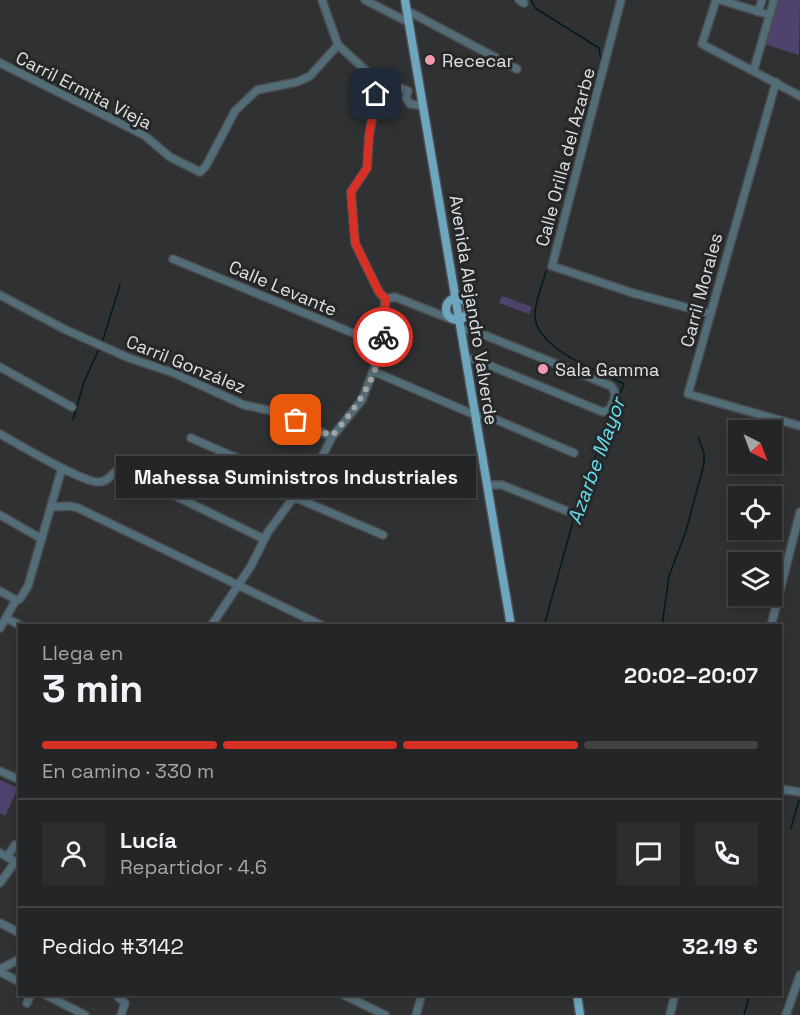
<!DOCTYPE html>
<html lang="es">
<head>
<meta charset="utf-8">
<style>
  :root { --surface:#232526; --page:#2b2d2e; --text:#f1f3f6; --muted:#a3a5a7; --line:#404243; --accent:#d93025 }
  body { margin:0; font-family:"Space Grotesk",sans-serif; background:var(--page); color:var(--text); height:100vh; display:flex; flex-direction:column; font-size:22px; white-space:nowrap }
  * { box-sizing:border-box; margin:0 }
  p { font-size:20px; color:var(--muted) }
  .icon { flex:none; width:33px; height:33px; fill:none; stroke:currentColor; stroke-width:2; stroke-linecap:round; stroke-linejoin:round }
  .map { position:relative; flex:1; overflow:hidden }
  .panel { position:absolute; left:18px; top:624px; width:764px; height:372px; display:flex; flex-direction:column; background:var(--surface); border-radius:0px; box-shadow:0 3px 9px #0003,0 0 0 2px var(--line) }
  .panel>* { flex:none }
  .needle { width:39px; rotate:138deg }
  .tools { position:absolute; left:728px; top:420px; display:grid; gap:12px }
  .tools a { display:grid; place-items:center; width:54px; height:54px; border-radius:0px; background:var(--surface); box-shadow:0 3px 9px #0003,0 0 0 2px var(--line); font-size:30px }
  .pin { position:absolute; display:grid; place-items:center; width:51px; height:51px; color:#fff; margin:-26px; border-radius:12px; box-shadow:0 3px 9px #0006 }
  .courier { position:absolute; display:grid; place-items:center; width:60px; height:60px; margin:-30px; border:4px solid #d93025; border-radius:50%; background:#fff; color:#222; box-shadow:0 2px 8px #0007 }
  .bubble { position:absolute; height:42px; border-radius:0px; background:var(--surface); box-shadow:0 3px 9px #0003,0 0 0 2px var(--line); font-size:20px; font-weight:700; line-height:42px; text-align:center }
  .overview em { font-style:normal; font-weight:700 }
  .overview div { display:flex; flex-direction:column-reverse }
  .overview { display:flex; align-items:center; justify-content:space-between; height:102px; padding:0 24px }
  h1 { font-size:39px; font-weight:700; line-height:45px }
  .bar { display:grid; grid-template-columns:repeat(4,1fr); gap:9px 6px; align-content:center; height:72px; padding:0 24px }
  .bar i { height:8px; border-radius:4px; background:var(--line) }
  .bar .current { background:var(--accent) }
  .bar p { grid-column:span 4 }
  .line { display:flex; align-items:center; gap:15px; padding:0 24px; border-top:2px solid var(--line) }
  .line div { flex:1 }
  .round { display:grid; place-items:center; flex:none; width:63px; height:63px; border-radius:0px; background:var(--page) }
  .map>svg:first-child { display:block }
  .grass { fill:#4f436d }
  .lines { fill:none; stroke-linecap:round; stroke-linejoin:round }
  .stream { stroke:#021b1f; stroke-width:1.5 }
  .minor-casing { stroke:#4b4d4f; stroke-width:10 }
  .major-casing { stroke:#4b4d4f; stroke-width:11 }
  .minor { stroke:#526c78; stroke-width:7 }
  .major { stroke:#6fa6bf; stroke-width:8 }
  .done { stroke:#a1a3a5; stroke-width:6; stroke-dasharray:0 10.8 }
  .route { stroke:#d93025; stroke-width:8 }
  .poi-dot { fill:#f29aaf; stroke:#252729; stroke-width:2 }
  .labels { text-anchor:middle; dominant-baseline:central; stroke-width:6; stroke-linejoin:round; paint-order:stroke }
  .poi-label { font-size:18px; fill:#dfe1e2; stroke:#252729; text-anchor:start }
  .street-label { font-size:18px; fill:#dfe1e2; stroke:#252729 }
  .water-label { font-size:20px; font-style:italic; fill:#64dfed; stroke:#252729 }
</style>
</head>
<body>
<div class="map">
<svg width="800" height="1015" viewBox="0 0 800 1015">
  <rect width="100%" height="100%" fill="#2f3133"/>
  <path class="grass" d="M777 0H800L799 55 764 44Z
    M502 296 517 301 514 307 518 302 532 307 529 314 499 303Z
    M0 780 18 788 5 816 0 813Z"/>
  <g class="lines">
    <path class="stream" d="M531 0 535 8 599 48 601 60 585 119
      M546 271C543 284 534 303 535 316 536 349 599 371 624 384L617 400
      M102 343 120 285
      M73 420 84 382 99 349
      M544 626 582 489 615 407
      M662 626 669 576 686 531 704 464V453L698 437
      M791 828 799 800
      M744 1015 750 994"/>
    <g class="minor-casing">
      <path id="minor" d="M322 0 338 45 371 75 378 87 369 136 367 168 351 192 355 243 379 292 385 299
        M365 0 408 22
        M519 0 524 3
        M621 0 552 266 633 293 711 314
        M716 0 702 44 800 96
        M720 0 770 15
        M406 10 517 69
        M758 12 762 0
        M0 63 144 135 170 157 200 172 206 166 235 111 257 90 297 82 310 76 338 45
        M754 69 774 0
        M377 82 381 80 408 91
        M776 82 688 394 800 426
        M408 91 406 98 410 104 423 106
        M173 259 382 345
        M0 295 64 329 129 358 174 373 244 405 278 412 332 437
        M385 299 395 297 448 318
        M461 328 487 336 611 386C618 394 614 400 610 409L603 412 474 359H466
        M0 367 72 407
        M375 372 475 415 490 417 574 453
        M0 434C18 444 81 482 99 482 106 482 111 476 115 472L124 471 264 539
        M191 438 301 486
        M488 485H502L567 511
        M294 497 383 535
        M51 507 70 506 78 508 323 626
        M0 515 42 539
        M0 591 16 600
        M6 618 21 626
        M211 626 251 566 268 532 319 463 332 437 362 400 380 353 385 299
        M771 626 800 512
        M0 628 16 600 20 599 28 586 62 468
        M0 771 20 780
        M780 789 800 792
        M0 853 20 864
        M7 857 15 845
        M0 883 15 862
        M0 923 20 933
        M0 969 20 959
        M0 972 20 982
        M44 994 85 1015
        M342 994 385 1015
        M118 997 125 1003 121 1015
        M27 1003 31 994
        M416 1015 422 994
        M670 1015 675 994
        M786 1015 800 975"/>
    </g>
    <g class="major-casing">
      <path id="major" d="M405 0 511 626
        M446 309a11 11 0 1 1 22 0a11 11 0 1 1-22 0Z
        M577 994 580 1015"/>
    </g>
    <use href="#minor" class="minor"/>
    <use href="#major" class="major"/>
  </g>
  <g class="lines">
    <path class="done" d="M296 420 332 436C358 405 378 378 383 337"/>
    <path class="route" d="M376 94 369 136 367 168 351 192 355 243 379 292 386 299 383 337"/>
  </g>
  <g class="poi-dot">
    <circle cx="430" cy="60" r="6"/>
    <circle cx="543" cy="369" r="6"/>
  </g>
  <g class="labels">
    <g class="poi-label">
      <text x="442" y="60">Rececar</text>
      <text x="555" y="369">Sala Gamma</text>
    </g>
    <g class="street-label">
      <text transform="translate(84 90) rotate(27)">Carril Ermita Vieja</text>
      <text transform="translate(565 157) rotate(-75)">Calle Orilla del Azarbe</text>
      <text transform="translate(283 288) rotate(23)">Calle Levante</text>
      <text transform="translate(701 290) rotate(-75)">Carril Morales</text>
      <text transform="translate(474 310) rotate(81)">Avenida Alejandro Valverde</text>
      <text transform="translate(186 364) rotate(22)">Carril González</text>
    </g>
    <g class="water-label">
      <text transform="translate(596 461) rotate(-70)">Azarbe Mayor</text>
    </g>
  </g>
</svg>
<div class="tools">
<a><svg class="needle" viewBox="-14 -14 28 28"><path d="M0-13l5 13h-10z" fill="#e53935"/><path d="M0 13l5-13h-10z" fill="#a3a5a7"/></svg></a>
<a><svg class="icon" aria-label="locate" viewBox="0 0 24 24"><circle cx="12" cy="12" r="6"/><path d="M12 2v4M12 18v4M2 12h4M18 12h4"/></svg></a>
<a><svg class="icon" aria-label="layers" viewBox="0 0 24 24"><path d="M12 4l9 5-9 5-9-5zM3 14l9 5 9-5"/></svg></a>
</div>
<div class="pin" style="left:296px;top:420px;background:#ea580c"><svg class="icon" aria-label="bag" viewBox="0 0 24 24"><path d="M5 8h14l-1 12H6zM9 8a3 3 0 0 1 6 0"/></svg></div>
<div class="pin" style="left:376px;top:94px;background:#1f2937"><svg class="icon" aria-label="home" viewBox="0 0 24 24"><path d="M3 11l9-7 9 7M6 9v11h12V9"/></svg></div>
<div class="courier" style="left:383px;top:337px"><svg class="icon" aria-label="bike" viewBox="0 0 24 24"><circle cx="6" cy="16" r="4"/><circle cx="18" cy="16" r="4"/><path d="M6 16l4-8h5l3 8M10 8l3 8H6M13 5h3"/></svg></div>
<div class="bubble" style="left:116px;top:456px;width:360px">Mahessa Suministros Industriales</div>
<section class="panel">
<div class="overview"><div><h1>3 min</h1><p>Llega en</p></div><em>20:02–20:07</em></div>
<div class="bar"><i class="current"></i><i class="current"></i><i class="current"></i><i></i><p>En camino · 330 m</p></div>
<div class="line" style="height:108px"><a class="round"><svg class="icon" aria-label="person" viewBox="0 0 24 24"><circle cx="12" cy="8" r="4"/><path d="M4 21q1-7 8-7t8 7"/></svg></a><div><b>Lucía</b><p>Repartidor · 4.6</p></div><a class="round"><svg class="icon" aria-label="chat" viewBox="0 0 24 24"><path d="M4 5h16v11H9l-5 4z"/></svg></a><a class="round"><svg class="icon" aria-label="phone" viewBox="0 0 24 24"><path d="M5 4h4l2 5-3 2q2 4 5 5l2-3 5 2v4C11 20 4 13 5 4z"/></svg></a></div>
<div class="line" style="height:78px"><div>Pedido #3142</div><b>32.19 €</b></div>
</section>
</div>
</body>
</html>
